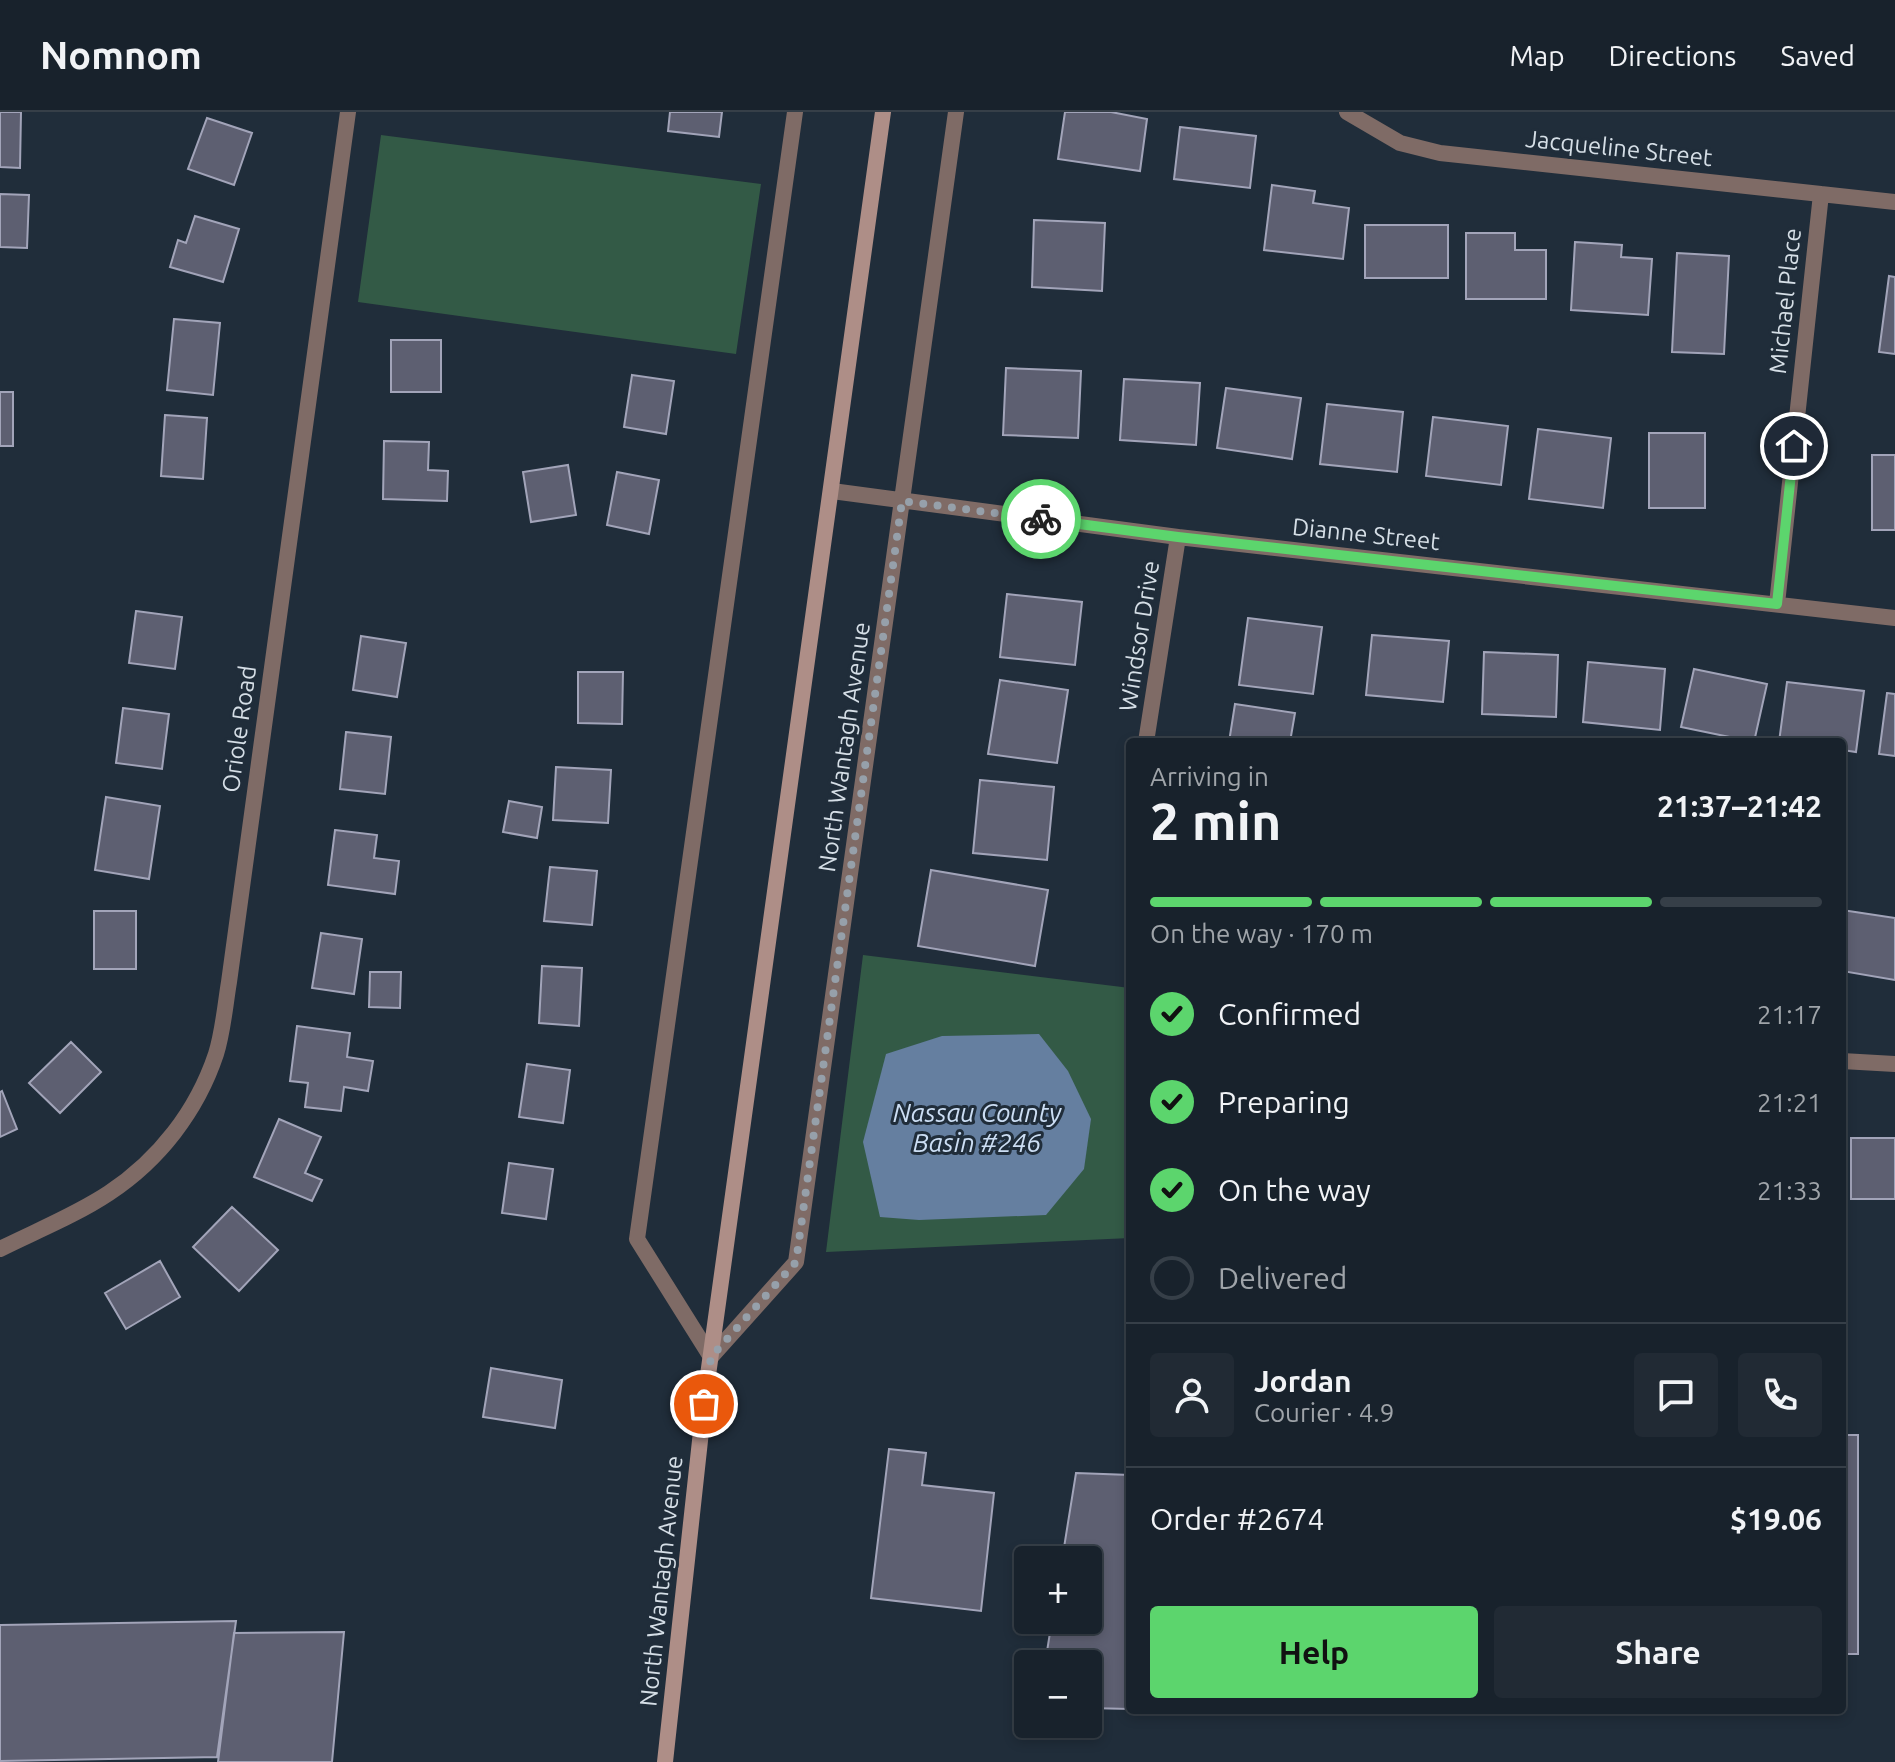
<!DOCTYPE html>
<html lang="en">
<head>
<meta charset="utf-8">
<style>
  :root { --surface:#18222c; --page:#212a34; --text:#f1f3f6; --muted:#9fa4a9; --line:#363f48; --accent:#5cd56d }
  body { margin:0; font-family:Ubuntu,sans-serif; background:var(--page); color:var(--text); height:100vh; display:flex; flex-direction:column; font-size:30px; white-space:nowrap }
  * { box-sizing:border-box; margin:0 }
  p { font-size:26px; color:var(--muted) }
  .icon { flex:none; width:44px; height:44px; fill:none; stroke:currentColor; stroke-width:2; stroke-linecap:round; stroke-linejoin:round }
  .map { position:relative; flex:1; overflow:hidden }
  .sheet { position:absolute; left:1126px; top:626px; width:720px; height:976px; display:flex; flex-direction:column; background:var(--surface); border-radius:8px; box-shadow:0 4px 12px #0003,0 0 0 2px var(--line) }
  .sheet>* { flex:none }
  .buttons { position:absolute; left:1014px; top:1434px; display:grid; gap:16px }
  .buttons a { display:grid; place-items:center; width:88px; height:88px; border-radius:8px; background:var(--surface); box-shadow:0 4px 12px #0003,0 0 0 2px var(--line); font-size:40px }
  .pin { position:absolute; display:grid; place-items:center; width:68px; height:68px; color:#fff; margin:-34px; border:4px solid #fff; border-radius:50%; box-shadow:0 2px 8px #0007 }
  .courier { position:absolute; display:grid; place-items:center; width:80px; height:80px; margin:-40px; border:6px solid #5cd56d; border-radius:50%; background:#fff; color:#222; box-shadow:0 2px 10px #0007 }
  .headline em { font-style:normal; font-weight:600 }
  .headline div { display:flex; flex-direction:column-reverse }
  .headline { display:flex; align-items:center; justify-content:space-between; height:136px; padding:0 24px }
  h1 { font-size:52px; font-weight:600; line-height:60px }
  .bar { display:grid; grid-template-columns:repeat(4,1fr); gap:12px 8px; align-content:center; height:96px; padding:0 24px }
  .bar i { height:10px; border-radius:6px; background:var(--line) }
  .bar .selected { background:var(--accent) }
  .bar p { grid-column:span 4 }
  .line { display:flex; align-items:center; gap:20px; padding:0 24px; border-top:2px solid var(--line) }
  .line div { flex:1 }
  .round { display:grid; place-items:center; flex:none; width:84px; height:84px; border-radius:8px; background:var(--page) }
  ol { padding:0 24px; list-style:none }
  li { display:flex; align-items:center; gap:24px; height:88px }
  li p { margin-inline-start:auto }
  li .icon { padding:8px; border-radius:50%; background:var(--accent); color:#111; stroke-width:4 }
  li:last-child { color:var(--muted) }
  li i { width:44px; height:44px; border:4px solid var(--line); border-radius:50% }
  .button { display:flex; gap:16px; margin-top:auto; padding:16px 24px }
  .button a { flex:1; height:92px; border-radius:8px; background:var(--accent); color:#111; font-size:32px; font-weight:600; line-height:92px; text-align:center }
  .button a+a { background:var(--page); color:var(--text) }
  header { display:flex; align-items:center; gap:48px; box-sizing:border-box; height:112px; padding:0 40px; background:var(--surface); border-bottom:2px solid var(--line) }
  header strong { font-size:38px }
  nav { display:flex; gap:44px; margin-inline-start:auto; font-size:28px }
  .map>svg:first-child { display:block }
  .green { fill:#335a46 }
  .water { fill:#657fa0 }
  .building { fill:#5d5f71; stroke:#a2a4b9; stroke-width:2 }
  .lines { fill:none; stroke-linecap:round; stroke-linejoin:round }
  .street { stroke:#7f6b66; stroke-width:16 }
  .secondary { stroke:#ae8e87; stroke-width:16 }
  .done { stroke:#96a0aa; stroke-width:8; stroke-dasharray:0 14.4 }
  .route { stroke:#5cd56d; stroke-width:10 }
  .labels { text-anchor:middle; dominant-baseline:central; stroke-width:6; stroke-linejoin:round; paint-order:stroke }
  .street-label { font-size:24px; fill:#d5dee6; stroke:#202d3a }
  .water-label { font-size:26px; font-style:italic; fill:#ccdef4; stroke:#202d3a }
</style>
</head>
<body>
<header>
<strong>Nomnom</strong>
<nav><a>Map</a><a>Directions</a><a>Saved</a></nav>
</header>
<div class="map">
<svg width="1895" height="1650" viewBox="0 0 1895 1650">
  <rect width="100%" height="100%" fill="#202d3a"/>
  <path class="green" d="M381 23 761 72 736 242 358 190Z
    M863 843 1130 876V1126L826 1140Z"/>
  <path class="water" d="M1039 922 1068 959 1091 1007 1084 1057 1046 1103 919 1108 880 1105 863 1030 886 942 942 924Z"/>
  <path class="building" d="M0 0H21L20 56 0 55Z
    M670 0H722L719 25 668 19Z
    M1065 0H1111L1147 7 1140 59 1058 47Z
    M207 6 252 21 234 73 188 57Z
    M1180 15 1256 24 1250 76 1174 67Z
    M1272 73 1315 79 1313 91 1349 96 1343 147 1264 138Z
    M0 82 29 83 27 136 0 135Z
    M195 104 239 117 223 170 170 155 178 128 186 131Z
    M1034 108 1105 111 1102 179 1032 175Z
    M1365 113H1448V166H1365Z
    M1466 121H1515V138H1546V187H1466Z
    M1575 130 1622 133 1621 145 1652 147 1648 203 1571 198Z
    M1677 141 1729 144 1724 242 1672 240Z
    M1889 164 1895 165V242L1879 240Z
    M174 207 220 211 213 283 167 278Z
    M391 228H441V280H391Z
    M1006 256 1081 259 1078 326 1003 323Z
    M632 263 674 269 666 322 624 315Z
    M1124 267 1200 271 1196 333 1120 328Z
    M1226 276 1301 286 1292 347 1217 336Z
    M0 280H13V334H0Z
    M1327 292 1403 300 1397 360 1320 352Z
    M165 303 207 306 203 367 161 364Z
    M1433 305 1508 314 1501 373 1426 364Z
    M1538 317 1611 326 1603 396 1529 387Z
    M1649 321H1705V396H1649Z
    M384 329 429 330 428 358 448 359 447 389 383 387Z
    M1872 343H1895V418H1872Z
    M568 353 576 403 531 410 523 360Z
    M617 360 659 368 649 422 607 413Z
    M1007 482 1082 490 1075 553 1000 545Z
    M136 499 182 505 175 557 129 551Z
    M1248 506 1322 515 1313 582 1239 573Z
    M1372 523 1449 529 1443 590 1366 583Z
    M361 524 406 531 397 585 353 578Z
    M1484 540 1558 543 1556 605 1482 602Z
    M1588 550 1665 557 1660 618 1583 610Z
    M1694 557 1767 572 1754 630 1681 615Z
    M578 560H623L622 612 578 611Z
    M1000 568 1068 578 1057 651 988 642Z
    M1787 570 1864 579 1856 640 1842 638V630H1779Z
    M1887 581 1895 582V644L1879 642Z
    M1235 592 1295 601 1290 630H1229Z
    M123 596 169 602 162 657 116 651Z
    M346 620 391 625 385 682 340 677Z
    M556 655 611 658 608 711 553 708Z
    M980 668 1054 675 1047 748 973 741Z
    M106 685 160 694 149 767 95 758Z
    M509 689 542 695 537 726 503 720Z
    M335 718 377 723 374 746 399 749 395 782 328 773Z
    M550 755 597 759 592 813 544 809Z
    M931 758 1048 778 1035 854 918 834Z
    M1842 798 1895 806V868L1842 859Z
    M94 799H136V857H94Z
    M321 821 362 827 354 882 312 876Z
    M542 854 582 856 579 914 539 911Z
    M370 860H401L400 896 369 895Z
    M297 914 350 921 347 945 373 949 368 979 344 975 341 999 305 995 308 971 290 969Z
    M71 930 101 960 60 1001 29 971Z
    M527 952 570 958 563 1011 519 1005Z
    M2 979 17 1017 0 1025V980Z
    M279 1007 321 1025 305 1061 322 1068 312 1089 254 1065Z
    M1851 1026H1895V1087H1851Z
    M509 1051 553 1057 546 1107 502 1101Z
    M232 1095 278 1138 239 1179 193 1135Z
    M160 1149 180 1185 126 1217 105 1181Z
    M491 1256 562 1268 555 1316 483 1305Z
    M1842 1323H1858V1542H1842Z
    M889 1337 926 1341 922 1373 994 1381 981 1499 871 1486Z
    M1076 1361 1130 1363V1597L1088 1596V1552H1045L1052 1508H1088V1448H1062Z
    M236 1509 217 1645 0 1649V1513Z
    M344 1520 332 1650H218L234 1521Z"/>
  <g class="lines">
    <path class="street" d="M795 0 637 1127 711 1245 796 1150 956 0
      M1347 0 1400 31 1440 41 1895 90
      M832 379 1178 425 1895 506
      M1777 492 1821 82
      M1146 630 1178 425
      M1842 949 1895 952
      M0 1137C36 1119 76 1103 109 1081 159 1048 197 999 216 942 223 920 225 894 229 870L348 0"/>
    <path class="secondary" d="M665 1650 704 1292 883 0"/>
  </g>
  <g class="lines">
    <path class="done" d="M704 1292 711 1245 796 1150 902 389 1041 407"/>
    <path class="route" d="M1041 407 1178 425 1777 492 1794 334"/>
  </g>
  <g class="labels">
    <g class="street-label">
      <text transform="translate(1619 36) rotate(6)">Jacqueline Street</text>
      <text transform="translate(1785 189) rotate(-84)">Michael Place</text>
      <text transform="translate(1366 422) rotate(6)">Dianne Street</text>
      <text transform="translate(1139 524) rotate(-81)">Windsor Drive</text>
      <text transform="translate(239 617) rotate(-82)">Oriole Road</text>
      <text transform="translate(844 635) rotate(-82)">North Wantagh Avenue</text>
      <text transform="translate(661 1469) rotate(-84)">North Wantagh Avenue</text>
    </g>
    <g class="water-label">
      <text x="977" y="1000">Nassau County<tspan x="977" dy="30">Basin #246</tspan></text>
    </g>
  </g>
</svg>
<div class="buttons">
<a>+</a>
<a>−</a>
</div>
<div class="pin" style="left:704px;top:1292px;background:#ea580c"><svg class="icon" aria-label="bag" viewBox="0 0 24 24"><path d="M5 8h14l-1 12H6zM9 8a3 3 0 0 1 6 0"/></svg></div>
<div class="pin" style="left:1794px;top:334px;background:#1f2937"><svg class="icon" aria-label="home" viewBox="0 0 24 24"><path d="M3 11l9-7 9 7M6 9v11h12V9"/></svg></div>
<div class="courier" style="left:1041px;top:407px"><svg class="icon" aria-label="bike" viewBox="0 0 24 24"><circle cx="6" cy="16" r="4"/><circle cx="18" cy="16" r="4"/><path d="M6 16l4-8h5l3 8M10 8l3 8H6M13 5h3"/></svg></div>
<section class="sheet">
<div class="headline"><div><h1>2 min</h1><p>Arriving in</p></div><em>21:37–21:42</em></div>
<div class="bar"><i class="selected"></i><i class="selected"></i><i class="selected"></i><i></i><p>On the way · 170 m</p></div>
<ol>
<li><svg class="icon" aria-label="check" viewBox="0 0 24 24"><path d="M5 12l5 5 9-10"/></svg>Confirmed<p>21:17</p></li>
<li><svg class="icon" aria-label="check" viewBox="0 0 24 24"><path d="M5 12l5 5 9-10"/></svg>Preparing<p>21:21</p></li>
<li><svg class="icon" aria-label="check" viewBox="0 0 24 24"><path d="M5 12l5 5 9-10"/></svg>On the way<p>21:33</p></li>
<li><i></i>Delivered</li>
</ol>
<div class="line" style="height:144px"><a class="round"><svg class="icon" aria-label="person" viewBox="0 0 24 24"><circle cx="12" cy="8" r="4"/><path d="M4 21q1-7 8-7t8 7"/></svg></a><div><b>Jordan</b><p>Courier · 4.9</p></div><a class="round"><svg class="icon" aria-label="chat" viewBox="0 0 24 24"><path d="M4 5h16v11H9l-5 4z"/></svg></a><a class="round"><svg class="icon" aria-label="phone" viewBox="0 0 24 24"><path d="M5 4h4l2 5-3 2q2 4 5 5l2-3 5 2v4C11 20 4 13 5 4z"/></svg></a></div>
<div class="line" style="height:104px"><div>Order #2674</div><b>$19.06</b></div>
<div class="button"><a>Help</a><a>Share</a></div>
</section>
</div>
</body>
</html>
